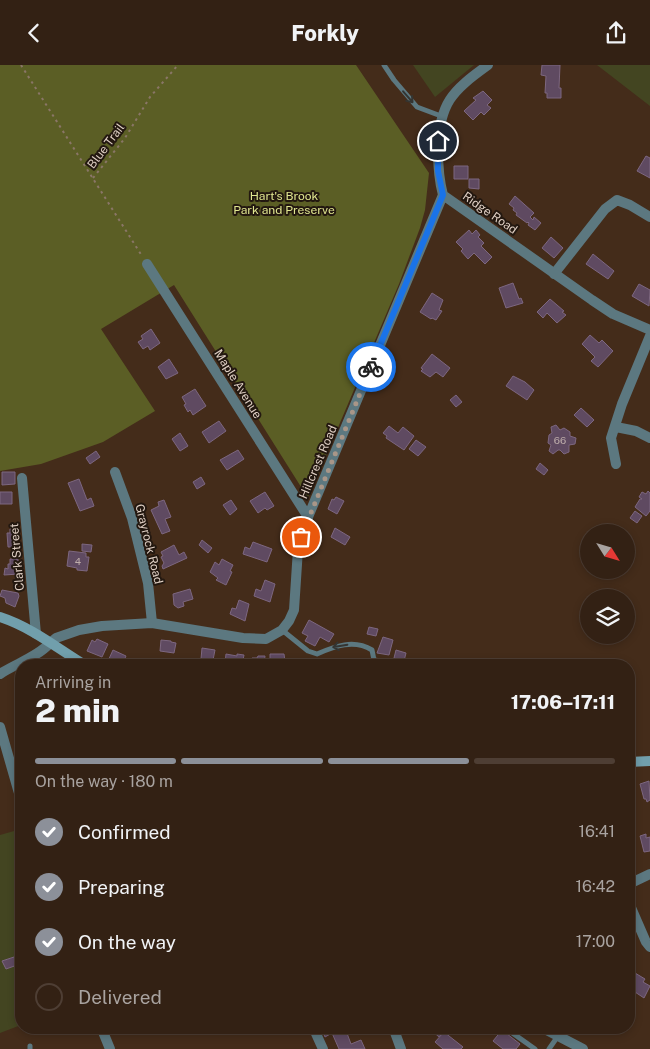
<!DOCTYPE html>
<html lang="en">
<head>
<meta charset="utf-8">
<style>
  :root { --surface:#332114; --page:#3e2e22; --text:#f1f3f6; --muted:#a9a3a0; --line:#4e3e34; --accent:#8c9099 }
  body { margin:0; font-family:"Public Sans",sans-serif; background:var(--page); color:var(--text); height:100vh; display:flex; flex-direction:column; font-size:19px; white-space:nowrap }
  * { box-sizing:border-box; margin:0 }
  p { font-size:16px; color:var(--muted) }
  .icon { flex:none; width:28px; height:28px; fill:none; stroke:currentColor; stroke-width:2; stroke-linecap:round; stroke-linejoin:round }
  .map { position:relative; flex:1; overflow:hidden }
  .side { position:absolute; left:15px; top:594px; width:620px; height:375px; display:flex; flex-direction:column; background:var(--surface); border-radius:20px; box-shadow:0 2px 8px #0003,0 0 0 1px var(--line) }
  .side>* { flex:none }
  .needle { width:32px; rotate:127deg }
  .buttons { position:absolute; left:580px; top:459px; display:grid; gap:10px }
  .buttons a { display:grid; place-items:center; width:55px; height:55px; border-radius:50%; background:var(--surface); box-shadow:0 2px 8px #0003,0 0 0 1px var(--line); font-size:25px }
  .pin { position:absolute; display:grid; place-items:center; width:42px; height:42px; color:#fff; margin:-21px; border:2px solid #fff; border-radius:50%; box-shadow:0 1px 5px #0007 }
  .courier { position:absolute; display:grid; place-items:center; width:50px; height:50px; margin:-25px; border:4px solid #1a73e8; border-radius:50%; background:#fff; color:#222; box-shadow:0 1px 6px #0007 }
  .summary em { font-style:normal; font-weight:800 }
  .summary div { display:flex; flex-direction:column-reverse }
  .summary { display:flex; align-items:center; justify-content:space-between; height:85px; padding:0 20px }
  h1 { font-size:32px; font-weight:800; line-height:38px }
  .bar { display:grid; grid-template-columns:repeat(4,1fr); gap:8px 5px; align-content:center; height:60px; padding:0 20px }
  .bar i { height:6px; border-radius:4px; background:var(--line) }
  .bar .on { background:var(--accent) }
  .bar p { grid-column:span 4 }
  ol { padding:0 20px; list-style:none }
  li { display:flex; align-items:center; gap:15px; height:55px }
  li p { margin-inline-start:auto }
  li .icon { padding:5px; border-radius:50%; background:var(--accent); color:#fff; stroke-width:4 }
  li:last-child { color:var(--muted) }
  li i { width:28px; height:28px; border:2px solid var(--line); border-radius:50% }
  header { display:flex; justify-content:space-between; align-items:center; height:65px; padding:0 20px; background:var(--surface); font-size:22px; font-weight:800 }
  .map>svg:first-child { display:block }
  .green { fill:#434521 }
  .forest { fill:#5b5e25 }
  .building { fill:#5f4a61; stroke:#7d6780 }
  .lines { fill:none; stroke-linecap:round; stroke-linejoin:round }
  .path { stroke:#8a7667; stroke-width:2; stroke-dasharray:2.5 4; stroke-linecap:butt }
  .service { stroke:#5c7880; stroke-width:5 }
  .minor { stroke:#5c7880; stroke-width:10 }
  .tertiary { stroke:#5c7880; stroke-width:10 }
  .secondary { stroke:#719fac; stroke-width:10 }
  .oneway { stroke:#343532 }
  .done { stroke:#a99688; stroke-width:5; stroke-dasharray:0 9 }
  .route { stroke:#1a73e8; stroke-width:6 }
  .labels { text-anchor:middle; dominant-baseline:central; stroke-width:4; stroke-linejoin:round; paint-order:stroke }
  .number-label { font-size:10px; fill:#bfaeab }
  .street-label { font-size:12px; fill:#dfcfc4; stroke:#231810 }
  .park-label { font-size:12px; fill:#e0e690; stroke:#231810 }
</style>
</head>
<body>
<header><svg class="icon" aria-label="back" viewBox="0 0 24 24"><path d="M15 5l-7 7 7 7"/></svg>Forkly<svg class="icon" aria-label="share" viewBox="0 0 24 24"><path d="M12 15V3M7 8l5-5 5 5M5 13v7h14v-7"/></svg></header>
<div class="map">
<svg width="650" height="984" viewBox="0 0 650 984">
  <rect width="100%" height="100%" fill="#442c1a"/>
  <path class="green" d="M413 0H474L435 32Z
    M597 0H650V41Z
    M21 764V960L0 968V770Z"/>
  <path class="forest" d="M0 0H356L429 108 425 145 420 163 399 219 308 433 174 220 101 264 155 346 103 377 41 399 0 406Z"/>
  <path class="building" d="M542 0H560L559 23H561V33H547V28H545L546 11 541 10Z
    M483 26 492 35 487 40 491 43 484 50 481 47 473 55 464 46 476 35 473 33Z
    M646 91 650 93V113L637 106Z
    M454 101H468V114H454Z
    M469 114H479V124L469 123Z
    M515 131 534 148 530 152 533 155 534 152 541 158 535 165 528 160 529 158 528 157 527 158 516 150 517 148 513 145 514 143 509 139Z
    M469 165 472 169 476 165 480 170 478 172 484 178 481 181 492 192 485 199 474 188 468 194 461 186 463 184 456 177Z
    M551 172 563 183 554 193 542 183Z
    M593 189 614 206 608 214 586 199Z
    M513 218 519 234 521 233 523 238 506 243 499 223Z
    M639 219 650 225 649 241 632 231Z
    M432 228 443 235 439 245 442 246 436 255 432 253 431 254 420 247Z
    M550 234 564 246 562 247 566 250 557 258 547 248 543 253 537 247Z
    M151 264 160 278 150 285 148 281 143 284 138 277 143 274 141 271Z
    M590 270 599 278 602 275 613 286 598 302 591 296 595 292 582 279Z
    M432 289 450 303 443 312 436 307 430 312 421 306 423 304 421 303Z
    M169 294 178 308 166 314 158 302Z
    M513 311 525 317 534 325 527 335 506 321Z
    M195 324 206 341 193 350 190 345 188 347 184 340 186 339 182 332Z
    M456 330 462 337 456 342 450 335Z
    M581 343 594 355 587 362 574 350Z
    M219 356 226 366 209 378 202 367Z
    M556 360 560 365 564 363 570 367V371L576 373 575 379 569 380V387L564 389 560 385H558L553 389 549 386 551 380 548 378 549 370 552 368 551 362Z
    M389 361 398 368 403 362 414 371 404 385 386 373 387 371 383 368Z
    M180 368 188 381 180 386 172 374Z
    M416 375 426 382 418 391 409 384Z
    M238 385 244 394 227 405 220 395Z
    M96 386 100 392 90 399 86 393Z
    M540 398 548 405 544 410 536 404Z
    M2 407H15V419L2 420Z
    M201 412 205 419 197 424 193 417Z
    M79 414 87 435 91 433 94 441 80 446 68 418Z
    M648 426 650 428V446L646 451 635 442 640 434H642L639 432 642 427 646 429Z
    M0 427H12V439H0Z
    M265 427 274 441 267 445 265 443 258 448 250 436Z
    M336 432 344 436 337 449 328 444 332 434 334 435Z
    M164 435 171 452 165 454 170 466 162 469 151 445 159 441 158 437Z
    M231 435 237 444 230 450 223 440Z
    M635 446 642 451 637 458 630 453Z
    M335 463 350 472 345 480 331 472Z
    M10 464H17L18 482H8L7 468H10Z
    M202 475 212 483 208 488 199 480Z
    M253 477 272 484 267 497 243 489 245 482 250 484Z
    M82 479 92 480 91 487 82 486Z
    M174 480 179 490 184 487 187 493 163 504 162 501 164 498 161 492 163 491 161 487Z
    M69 486 86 488V492H89L87 506 77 505V503L67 501Z
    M10 494H18L19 509 4 510 5 503 8 504V499H10Z
    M222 494 233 500 230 506 232 507 226 520 216 515 218 513 210 507 215 497 219 500Z
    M265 515 275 519 270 537 254 531 256 524 261 526Z
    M190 524 193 534 183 537 184 541 178 543 174 540 173 529Z
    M2 525 18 528 19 531 15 542 6 538 5 533 0 531Z
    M239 535 249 539 245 556 230 549 232 543 236 544Z
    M309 555 334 569 329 577 320 572 315 581 305 576 308 571 302 568Z
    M369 562 378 564 376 571 367 569Z
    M383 572 393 575 389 590 377 588Z
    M97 574 108 579 102 592 87 586 92 575 95 577Z
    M161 575 171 576V577L176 578 174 588 160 586Z
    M202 583 215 585 212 600 202 599 203 595 201 594Z
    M113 585 126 591 122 600H117L108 596Z
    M396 585 406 588 404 596 394 593Z
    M226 589 237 591V589L244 590 242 600 225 598Z
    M270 589H284L285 596H287V600H270Z
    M258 591H265L264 600H251L252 593H257Z
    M649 716 650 735 647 737 646 734H644L640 719Z
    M646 769V773L650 772V786L644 787 640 771Z
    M17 891 20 899 6 904 2 896Z
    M635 908 645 914 643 917 650 921 644 933 629 923V918Z
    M321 962H346L345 963 351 979 361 975 365 984H339L332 968 325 972Z
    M428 962H448L439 972Z
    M502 965 520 979 516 984H503L493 976Z
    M444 967 463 982 461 984H443L435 977Z"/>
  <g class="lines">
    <path class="path" d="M21 0 142 191
      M93 113 125 73 150 32 178 0"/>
    <path class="service" d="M384 0 394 15 417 42 441 51
      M282 565 308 586 317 589C335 581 354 574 372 585L375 600
      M375 595 395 600
      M504 962 535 984
      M30 981V984
      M549 984 558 971"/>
    <path class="minor" d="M147 199 308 452
      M554 209 605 144 617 135 630 140 650 152
      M616 362 636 366 650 373
      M616 399 611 373 622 339 650 271
      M115 407 132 453 148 518 152 558
      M22 413 36 569
      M0 609C15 599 37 592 49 579
      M0 662 21 735
      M629 819 650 809
      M629 838 646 877 650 882
      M101 962 110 984
      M313 962 323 984
      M393 962 401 984
      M541 962 583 984"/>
    <path class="tertiary" d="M488 0C452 26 439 38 438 85 438 101 439 115 443 130L592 235 613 249 650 265
      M49 579 56 573 79 565 102 561 152 558 243 573 266 574 282 565 289 556 294 545 298 484 308 452 443 130"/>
    <path class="secondary" d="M0 552C31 562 57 583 85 600
      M629 697 650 696"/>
  </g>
  <defs><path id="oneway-shaft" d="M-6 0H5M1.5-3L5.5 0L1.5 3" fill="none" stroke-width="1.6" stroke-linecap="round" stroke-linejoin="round" transform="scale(1.25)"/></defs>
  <g class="oneway">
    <use href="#oneway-shaft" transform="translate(408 32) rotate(49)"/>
    <use href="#oneway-shaft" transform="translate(340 581) rotate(170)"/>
  </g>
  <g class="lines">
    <path class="done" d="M301 472 371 302"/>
    <path class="route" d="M371 302 443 130 438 106V76"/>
  </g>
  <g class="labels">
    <g class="number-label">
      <text x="560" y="375">66</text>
      <text x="78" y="496">4</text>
    </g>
    <g class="street-label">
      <text transform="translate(106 81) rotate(-53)">Blue Trail</text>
      <text transform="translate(490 148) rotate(35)">Ridge Road</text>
      <text transform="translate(238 319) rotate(58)">Maple Avenue</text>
      <text transform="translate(318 397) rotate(-67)">Hillcrest Road</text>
      <text transform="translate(149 479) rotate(76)">Grayrock Road</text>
      <text transform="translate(17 492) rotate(-95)">Clark Street</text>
    </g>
    <g class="park-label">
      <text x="284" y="131">Hart's Brook<tspan x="284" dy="14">Park and Preserve</tspan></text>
    </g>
  </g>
</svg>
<div class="buttons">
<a><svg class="needle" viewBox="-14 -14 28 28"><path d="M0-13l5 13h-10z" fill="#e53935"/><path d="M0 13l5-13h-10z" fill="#a9a3a0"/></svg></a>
<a><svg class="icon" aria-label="layers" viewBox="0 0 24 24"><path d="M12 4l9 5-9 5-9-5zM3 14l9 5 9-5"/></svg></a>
</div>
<div class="pin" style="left:301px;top:472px;background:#ea580c"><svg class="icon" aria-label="bag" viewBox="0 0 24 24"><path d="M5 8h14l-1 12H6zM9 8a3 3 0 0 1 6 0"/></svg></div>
<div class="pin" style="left:438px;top:76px;background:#1f2937"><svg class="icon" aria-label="home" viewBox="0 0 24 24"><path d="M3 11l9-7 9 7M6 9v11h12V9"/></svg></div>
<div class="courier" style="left:371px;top:302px"><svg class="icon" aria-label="bike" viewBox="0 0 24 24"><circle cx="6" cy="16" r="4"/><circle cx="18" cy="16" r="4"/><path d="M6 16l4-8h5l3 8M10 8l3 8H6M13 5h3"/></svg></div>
<section class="side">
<div class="summary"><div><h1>2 min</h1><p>Arriving in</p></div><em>17:06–17:11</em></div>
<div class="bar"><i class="on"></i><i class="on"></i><i class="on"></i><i></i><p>On the way · 180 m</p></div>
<ol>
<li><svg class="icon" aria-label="check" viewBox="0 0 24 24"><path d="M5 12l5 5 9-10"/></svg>Confirmed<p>16:41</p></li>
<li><svg class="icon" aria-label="check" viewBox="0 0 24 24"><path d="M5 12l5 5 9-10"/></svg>Preparing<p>16:42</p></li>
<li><svg class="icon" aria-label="check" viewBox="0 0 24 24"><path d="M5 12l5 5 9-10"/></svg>On the way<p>17:00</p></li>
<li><i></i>Delivered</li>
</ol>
</section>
</div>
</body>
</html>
